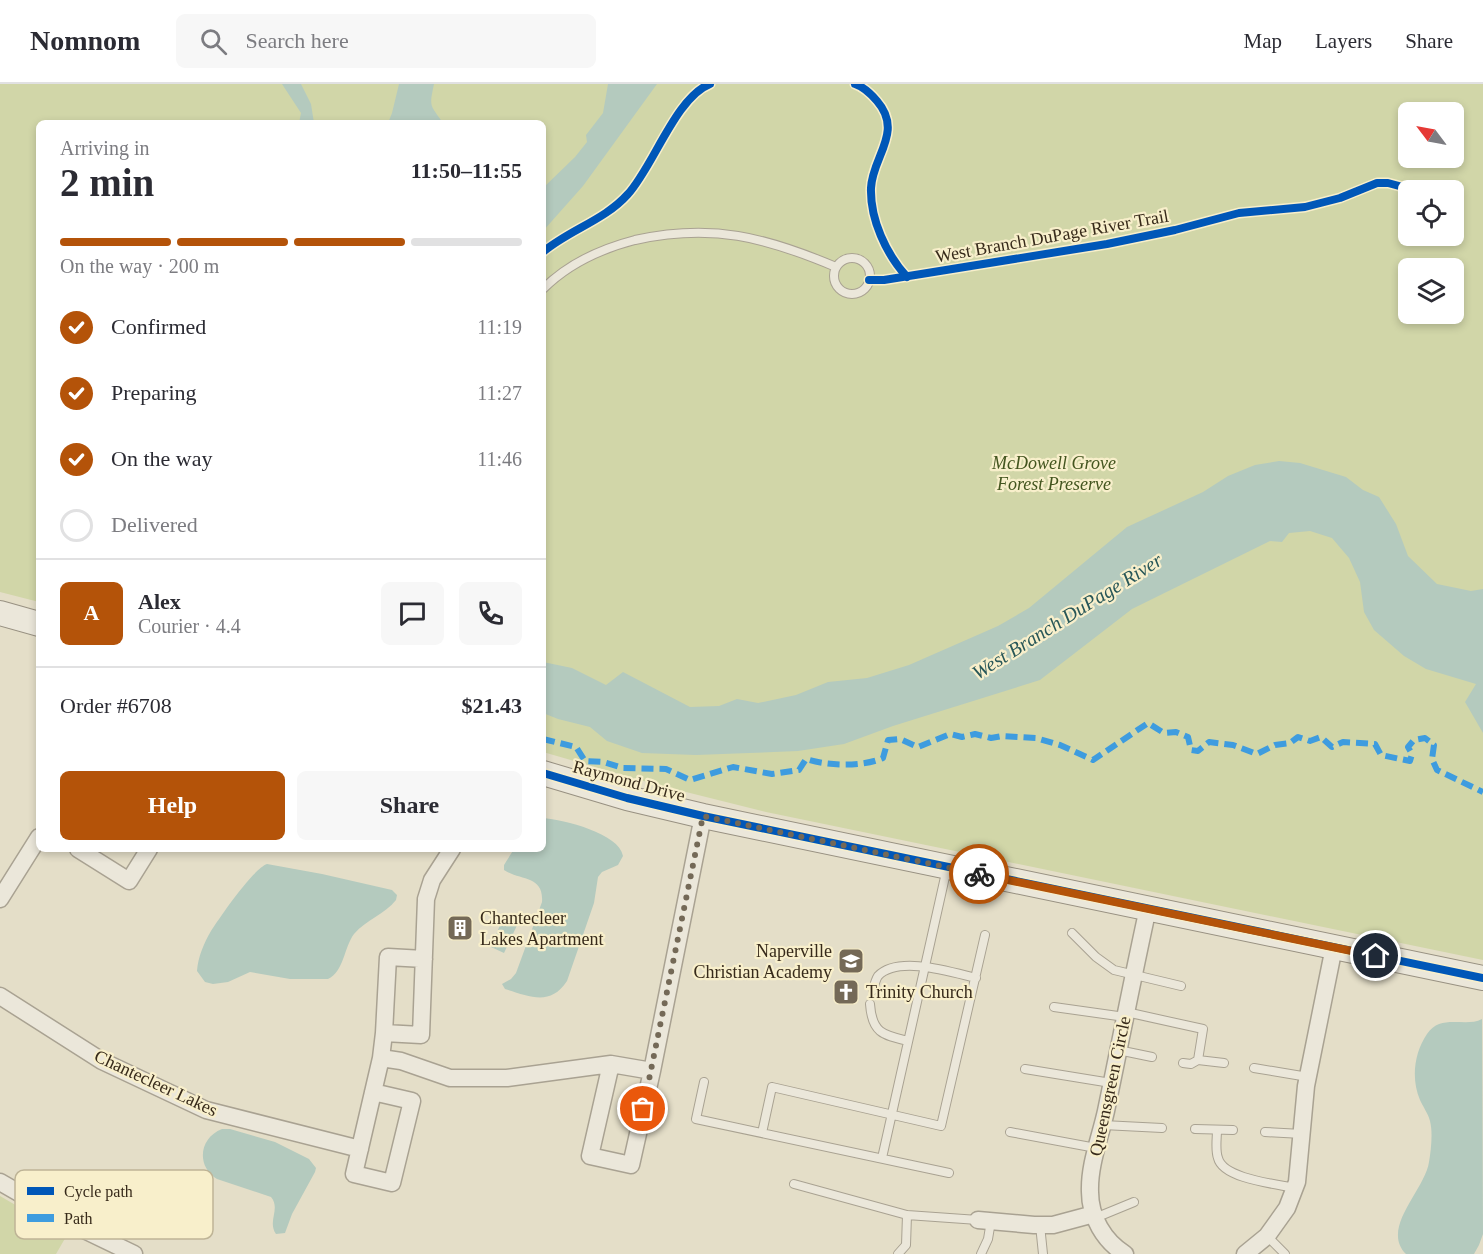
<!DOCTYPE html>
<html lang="en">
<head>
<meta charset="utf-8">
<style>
  :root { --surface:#fff; --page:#f7f7f7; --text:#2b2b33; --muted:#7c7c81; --line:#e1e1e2; --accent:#b45309 }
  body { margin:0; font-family:"Times New Roman",serif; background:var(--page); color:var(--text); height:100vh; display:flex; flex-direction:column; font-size:22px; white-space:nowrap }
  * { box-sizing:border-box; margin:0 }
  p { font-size:20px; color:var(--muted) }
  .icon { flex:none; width:33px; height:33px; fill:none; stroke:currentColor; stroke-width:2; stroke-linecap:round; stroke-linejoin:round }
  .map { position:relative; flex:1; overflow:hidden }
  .side { position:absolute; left:36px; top:36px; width:510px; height:732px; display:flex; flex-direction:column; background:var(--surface); border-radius:9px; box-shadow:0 3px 9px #0003 }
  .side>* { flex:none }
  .needle { width:39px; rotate:302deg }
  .controls { position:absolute; left:1398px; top:18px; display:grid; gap:12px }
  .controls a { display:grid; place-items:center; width:66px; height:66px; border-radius:9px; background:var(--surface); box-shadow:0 3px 9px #0003; font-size:30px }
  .pin { position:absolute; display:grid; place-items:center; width:51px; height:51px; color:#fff; margin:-26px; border:3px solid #fff; border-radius:50%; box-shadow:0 2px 6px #0007 }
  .courier { position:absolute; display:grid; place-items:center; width:60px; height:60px; margin:-30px; border:4px solid #b45309; border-radius:50%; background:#fff; color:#222; box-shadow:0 2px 8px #0007 }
  .summary em { font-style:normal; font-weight:800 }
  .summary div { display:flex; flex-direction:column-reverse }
  .summary { display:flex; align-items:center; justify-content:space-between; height:102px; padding:0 24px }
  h1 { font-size:39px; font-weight:800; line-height:45px }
  .bar { display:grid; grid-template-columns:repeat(4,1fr); gap:9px 6px; align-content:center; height:72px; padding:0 24px }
  .bar i { height:8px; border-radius:4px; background:var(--line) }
  .bar .active { background:var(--accent) }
  .bar p { grid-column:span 4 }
  .line { display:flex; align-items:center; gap:15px; padding:0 24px; border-top:2px solid var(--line) }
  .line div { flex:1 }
  .round { display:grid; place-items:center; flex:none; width:63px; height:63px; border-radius:9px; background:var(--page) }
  ol { padding:0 24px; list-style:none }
  li { display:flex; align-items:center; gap:18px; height:66px }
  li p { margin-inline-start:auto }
  li .icon { padding:6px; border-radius:50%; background:var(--accent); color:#fff; stroke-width:4 }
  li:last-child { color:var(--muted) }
  li i { width:33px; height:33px; border:3px solid var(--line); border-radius:50% }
  .cta { display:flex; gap:12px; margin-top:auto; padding:12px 24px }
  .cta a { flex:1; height:69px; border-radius:9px; background:var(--accent); color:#fff; font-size:24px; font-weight:800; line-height:69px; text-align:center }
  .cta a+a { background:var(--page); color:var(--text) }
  header { display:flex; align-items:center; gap:36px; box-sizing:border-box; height:84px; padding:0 30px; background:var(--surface); border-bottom:2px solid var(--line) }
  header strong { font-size:28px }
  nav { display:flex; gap:33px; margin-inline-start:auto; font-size:21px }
  .search { width:420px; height:54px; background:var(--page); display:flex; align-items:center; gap:15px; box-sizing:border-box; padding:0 21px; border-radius:9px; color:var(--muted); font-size:22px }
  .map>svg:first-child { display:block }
  .green { fill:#d1d6a8; fill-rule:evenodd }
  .water { fill:#b4cabe }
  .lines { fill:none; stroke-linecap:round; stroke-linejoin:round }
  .lane-casing { stroke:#a9a292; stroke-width:10 }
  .street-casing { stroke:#a9a292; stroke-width:19 }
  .secondary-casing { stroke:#989182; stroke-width:26 }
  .lane { stroke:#ebe7da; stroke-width:8 }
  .street { stroke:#ebe7da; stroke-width:16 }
  .secondary { stroke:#ebe7da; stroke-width:24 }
  .quiet { stroke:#3e9cdf; stroke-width:6; stroke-dasharray:12 6; stroke-linecap:butt }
  .cycleway-casing { stroke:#f8efcb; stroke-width:11 }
  .cycleway { stroke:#0057b8; stroke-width:8 }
  .done { stroke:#746957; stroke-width:6; stroke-dasharray:0 10.8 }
  .route { stroke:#b45309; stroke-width:8 }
  .labels { text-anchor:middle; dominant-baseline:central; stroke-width:4.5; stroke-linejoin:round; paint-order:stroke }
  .street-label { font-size:18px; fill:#372a1a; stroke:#f8efcb }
  .park-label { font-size:18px; font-style:italic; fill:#43551f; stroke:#f8efcb }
  .poi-label { font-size:18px; fill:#372a1a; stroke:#f8efcb; text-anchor:start }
  .water-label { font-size:20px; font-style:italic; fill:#285758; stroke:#f8efcb }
  .key { fill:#f8efcb; stroke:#beb496; stroke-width:1.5 }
  .key-label { font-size:16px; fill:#372a1a }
</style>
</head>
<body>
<header>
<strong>Nomnom</strong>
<div class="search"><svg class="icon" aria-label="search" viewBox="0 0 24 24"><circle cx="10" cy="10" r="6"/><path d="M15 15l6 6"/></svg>Search here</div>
<nav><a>Map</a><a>Layers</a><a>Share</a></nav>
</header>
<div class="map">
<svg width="1483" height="1170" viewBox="0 0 1483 1170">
  <rect width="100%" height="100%" fill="#e4dec8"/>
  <path class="green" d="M0 0H1483V876L766 728 654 700 543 668V39H39V518L0 508ZM1408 28H1454V74H1408ZM1408 106H1454V152H1408ZM1408 184H1454V230H1408Z
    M0 1112 67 1151 56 1170H0Z"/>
  <path class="water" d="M282 0H301L311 20 314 39H299L301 29Z
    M399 0H434C429 24 430 20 443 39H388L392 29Z
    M608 0H657L583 102 543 147V104L575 73 587 58 586 51 603 29Z
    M1279 377 1300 379 1346 393 1363 406 1379 413 1396 440 1408 472 1437 500 1471 507 1483 505V649L1465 618 1476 600 1426 585 1404 572 1374 546 1364 528 1360 498 1349 474 1332 454 1310 447 1289 449 1282 458 1270 457 1132 525 1040 596 893 642 844 660 798 667 749 669 696 671 642 669 607 657 590 643 558 635 543 629V578L572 584 606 601 623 588 690 623 719 622 737 615 758 619 796 611 828 598 867 594 909 581 998 542 1029 524 1127 443 1203 408 1228 392 1255 381Z
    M543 734C564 736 619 749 623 772L618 781 602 788 598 793 594 819 567 897C550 923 529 912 505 905L502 900 511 895 516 889 542 818C544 791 520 797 504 786V781L514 765H543Z
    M267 780 322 790 392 806 397 811 396 816C385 830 366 836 354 850 344 863 344 888 328 895H290L250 888 228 898 213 900 205 898 197 887C198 873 204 859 211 847 220 833 253 785 267 780Z
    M505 829 520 835 504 869 491 863Z
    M1482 935 1483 1150 1479 1161 1474 1170H1406C1380 1144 1425 1106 1429 1078 1431 1066 1433 1049 1430 1037 1428 1029 1423 1023 1420 1016 1411 995 1414 969 1427 950 1441 929 1465 944 1482 935Z
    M222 1045H230L275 1058 309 1075 316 1084 315 1088 292 1130 285 1149 276 1150C267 1137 281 1125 271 1113L217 1095C196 1082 199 1054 222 1045Z"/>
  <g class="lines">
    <g class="lane-casing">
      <path id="lane" d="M834 192a18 18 0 1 1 36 0a18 18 0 1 1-36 0Z
        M543 205C569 179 600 165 635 156 712 139 765 153 836 183
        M1072 849 1096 873 1114 886 1181 902
        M873 906C874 902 876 895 878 892 898 871 951 888 976 894
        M870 920C872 949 883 951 908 957
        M1054 923 1125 933
        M1126 928 1203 945 1198 976 1224 979
        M1118 966 1152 973
        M1183 979 1191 980 1198 976
        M1254 984 1308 993
        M1025 985 1111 999
        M704 998 696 1035 949 1089
        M1103 1041 1162 1044
        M1195 1045 1233 1046
        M1217 1046C1217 1054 1215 1066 1218 1074 1223 1095 1277 1100 1295 1104
        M1010 1048 1096 1064
        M1265 1048 1302 1050
        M762 1049 772 1003 941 1042 985 851
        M882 1074 947 784
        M794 1100 907 1131 978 1136
        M1095 1134 1134 1118
        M1040 1141 1043 1170
        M1267 1152 1285 1170
        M898 1170 906 1161 907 1131
        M981 1170 988 1155 991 1137"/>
    </g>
    <g class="street-casing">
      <path id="street" d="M78 765 129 797 149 765
        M0 815 39 753
        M0 912 102 977 206 1026 360 1065
        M384 949 421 951 426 815 432 796 452 765
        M381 974 401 977 450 994H507L611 980 652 987 703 732
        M611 980 590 1072 631 1081 652 987
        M373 1008 412 1017 392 1099 354 1090 381 974 384 949 388 873 424 875
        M0 1098 80 1144 134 1170
        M978 1136 1034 1141H1053L1094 1130
        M1125 1170C1104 1157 1090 1133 1090 1108 1089 1081 1100 1054 1106 1027 1120 960 1133 892 1148 824
        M1245 1170 1267 1152 1287 1124 1297 1098 1306 1002 1334 863"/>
    </g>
    <g class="secondary-casing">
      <path id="secondary" d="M0 529 39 540
        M543 689 627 714 703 732 1483 894"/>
    </g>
    <use href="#lane" class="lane"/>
    <use href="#street" class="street"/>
    <use href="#secondary" class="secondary"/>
    <path class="quiet" d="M543 655 576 663 585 677 603 678 623 684 666 685 690 696 733 683 772 690 799 686 806 675C827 682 863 683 883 674L888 656 900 655 918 663 950 650 962 653 975 650 991 654 1002 652 1036 654 1060 661 1093 676 1148 639 1164 649 1176 648 1188 653 1191 666 1198 667 1209 658 1233 661 1257 670 1275 661 1290 659 1298 653 1310 657 1321 653 1332 663 1343 658 1375 660 1381 671 1410 677 1412 670 1408 663 1414 656 1425 654 1434 661 1432 675 1437 686 1483 708"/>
    <g class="cycleway-casing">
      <path id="cycleway" d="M855 0C864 3 871 10 877 17 904 48 872 73 871 104 870 135 886 170 907 193
        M543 168C569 146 605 136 628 110 653 83 676 13 710 0
        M869 196H884L1107 160 1175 146 1239 129 1305 123 1340 114 1377 99H1388L1414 106
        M543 689 627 714 703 732 1483 894"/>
    </g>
    <use href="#cycleway" class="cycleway"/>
  </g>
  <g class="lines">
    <path class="done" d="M643 1025 703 732 979 790"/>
    <path class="route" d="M979 790 1376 872"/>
  </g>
  <defs>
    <g id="building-square" transform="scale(1.35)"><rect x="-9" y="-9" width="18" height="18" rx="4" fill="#746957" stroke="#f8efcb"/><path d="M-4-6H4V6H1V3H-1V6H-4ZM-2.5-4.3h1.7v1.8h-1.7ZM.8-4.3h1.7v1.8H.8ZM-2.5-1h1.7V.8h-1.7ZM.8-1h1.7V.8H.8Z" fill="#fff"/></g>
    <g id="school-square" transform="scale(1.35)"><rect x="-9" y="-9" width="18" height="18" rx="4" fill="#746957" stroke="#f8efcb"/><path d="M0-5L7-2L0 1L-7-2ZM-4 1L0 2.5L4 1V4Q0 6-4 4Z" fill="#fff"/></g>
    <g id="church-square" transform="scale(1.35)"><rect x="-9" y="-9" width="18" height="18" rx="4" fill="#746957" stroke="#f8efcb"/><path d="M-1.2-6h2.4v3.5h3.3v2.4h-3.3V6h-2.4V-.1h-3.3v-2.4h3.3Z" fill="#fff"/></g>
  </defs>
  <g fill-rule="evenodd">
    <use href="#building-square" x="460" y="844"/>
    <use href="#school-square" x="851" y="877"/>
    <use href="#church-square" x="846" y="908"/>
  </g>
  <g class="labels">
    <g class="street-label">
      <text transform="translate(1052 152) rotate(-10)">West Branch DuPage River Trail</text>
      <text transform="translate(629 697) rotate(15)">Raymond Drive</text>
      <text transform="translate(156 999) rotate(25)">Chantecleer Lakes</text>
      <text transform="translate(1110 1002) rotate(-78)">Queensgreen Circle</text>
    </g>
    <g class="park-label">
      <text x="1054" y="379">McDowell Grove<tspan x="1054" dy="21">Forest Preserve</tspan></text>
    </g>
    <g class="poi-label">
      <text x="480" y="834">Chantecleer<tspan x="480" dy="21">Lakes Apartment</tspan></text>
      <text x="832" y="867" text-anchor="end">Naperville<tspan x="832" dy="21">Christian Academy</tspan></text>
      <text x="866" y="908">Trinity Church</text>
    </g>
    <g class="water-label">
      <text transform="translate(1067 532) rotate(-32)">West Branch DuPage River</text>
    </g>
  </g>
  <rect x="15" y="1086" width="198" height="69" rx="9" class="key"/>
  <rect x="27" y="1103" width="27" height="8" fill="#0057b8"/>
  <rect x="27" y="1130" width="27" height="8" fill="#3e9cdf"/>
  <g class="key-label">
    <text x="64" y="1113">Cycle path</text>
    <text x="64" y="1140">Path</text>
  </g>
</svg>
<div class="controls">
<a><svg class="needle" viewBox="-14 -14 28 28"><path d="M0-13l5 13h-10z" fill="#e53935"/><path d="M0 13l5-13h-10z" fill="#7c7c81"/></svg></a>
<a><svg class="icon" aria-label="locate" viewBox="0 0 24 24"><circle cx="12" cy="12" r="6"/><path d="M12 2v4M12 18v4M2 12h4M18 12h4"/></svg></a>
<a><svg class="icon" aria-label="layers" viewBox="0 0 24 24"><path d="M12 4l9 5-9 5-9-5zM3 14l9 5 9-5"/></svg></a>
</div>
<div class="pin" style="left:643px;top:1025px;background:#ea580c"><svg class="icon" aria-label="bag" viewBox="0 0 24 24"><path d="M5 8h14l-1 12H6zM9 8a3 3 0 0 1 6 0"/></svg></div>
<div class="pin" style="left:1376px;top:872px;background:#1f2937"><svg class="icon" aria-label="home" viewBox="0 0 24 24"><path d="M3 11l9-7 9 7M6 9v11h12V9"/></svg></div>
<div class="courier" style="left:979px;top:790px"><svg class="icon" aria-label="bike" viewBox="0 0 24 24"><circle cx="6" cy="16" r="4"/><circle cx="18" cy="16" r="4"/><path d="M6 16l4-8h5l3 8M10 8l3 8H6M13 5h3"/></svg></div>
<section class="side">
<div class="summary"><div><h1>2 min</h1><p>Arriving in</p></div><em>11:50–11:55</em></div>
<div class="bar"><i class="active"></i><i class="active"></i><i class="active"></i><i></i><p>On the way · 200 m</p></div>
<ol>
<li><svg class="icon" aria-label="check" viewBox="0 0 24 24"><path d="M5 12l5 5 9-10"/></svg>Confirmed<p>11:19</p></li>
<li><svg class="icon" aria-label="check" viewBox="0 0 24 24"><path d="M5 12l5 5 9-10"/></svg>Preparing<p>11:27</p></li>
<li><svg class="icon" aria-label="check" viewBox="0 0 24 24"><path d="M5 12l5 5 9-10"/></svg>On the way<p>11:46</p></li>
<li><i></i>Delivered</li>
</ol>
<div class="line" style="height:108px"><b class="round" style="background:var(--accent);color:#fff">A</b><div><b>Alex</b><p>Courier · 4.4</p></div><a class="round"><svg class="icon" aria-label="chat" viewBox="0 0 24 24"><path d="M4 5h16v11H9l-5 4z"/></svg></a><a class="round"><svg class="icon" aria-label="phone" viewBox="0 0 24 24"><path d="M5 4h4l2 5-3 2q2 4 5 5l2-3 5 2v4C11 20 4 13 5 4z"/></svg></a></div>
<div class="line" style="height:78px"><div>Order #6708</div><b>$21.43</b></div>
<div class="cta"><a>Help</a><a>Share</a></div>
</section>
</div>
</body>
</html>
